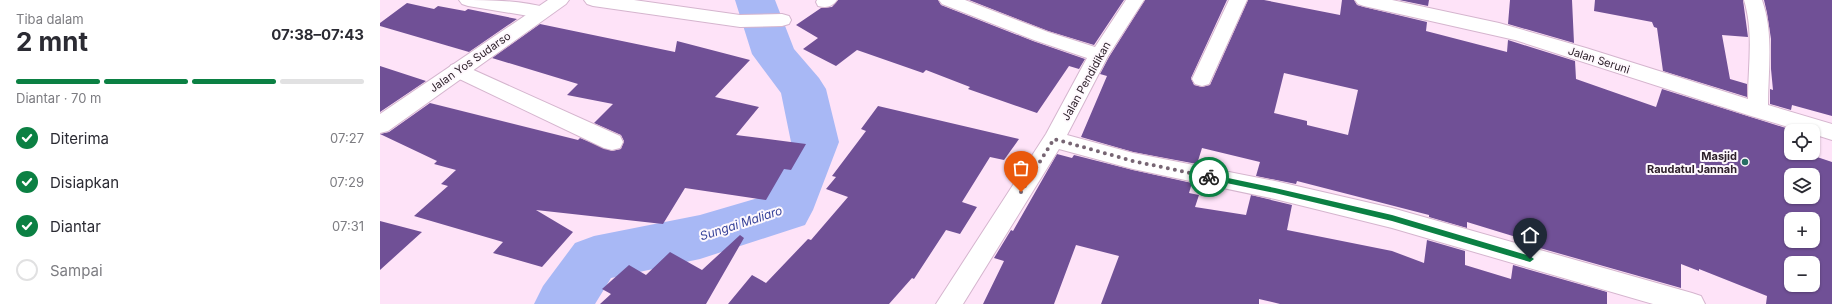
<!DOCTYPE html>
<html lang="id">
<head>
<meta charset="utf-8">
<style>
  :root { --surface:#fff; --page:#f7f7f7; --text:#2b2b33; --muted:#7c7c81; --line:#e1e1e2; --accent:#0b8043 }
  body { margin:0; font-family:Inter,sans-serif; background:var(--page); color:var(--text); height:100vh; display:flex; flex-direction:column; font-size:15px; white-space:nowrap }
  * { box-sizing:border-box; margin:0 }
  p { font-size:13px; color:var(--muted) }
  .icon { flex:none; width:22px; height:22px; fill:none; stroke:currentColor; stroke-width:2; stroke-linecap:round; stroke-linejoin:round }
  .map { position:relative; flex:1; overflow:hidden }
  .panel { display:flex; flex-direction:column; background:var(--surface); width:380px }
  .panel>* { flex:none }
  .fabs { position:absolute; left:1404px; top:124px; display:grid; gap:8px }
  .fabs a { display:grid; place-items:center; width:36px; height:36px; border-radius:8px; background:var(--surface); box-shadow:0 1px 3px #0004; font-size:20px }
  .pin { position:absolute; display:grid; place-items:center; width:34px; height:34px; color:#fff; margin:-41px -17px; border-radius:50% 50% 50% 0; rotate:-45deg; box-shadow:0 0 4px #0007 }
  .pin .icon { rotate:45deg }
  .courier { position:absolute; display:grid; place-items:center; width:40px; height:40px; margin:-20px; border:3px solid #0b8043; border-radius:50%; background:#fff; color:#222; box-shadow:0 1px 5px #0007 }
  .head em { font-style:normal; font-weight:700 }
  .head div { display:flex; flex-direction:column-reverse }
  .head { display:flex; align-items:center; justify-content:space-between; height:68px; padding:0 16px }
  h1 { font-size:26px; font-weight:700; line-height:30px }
  .bar { display:grid; grid-template-columns:repeat(4,1fr); gap:6px 4px; align-content:center; height:48px; padding:0 16px }
  .bar i { height:5px; border-radius:3px; background:var(--line) }
  .bar .selected { background:var(--accent) }
  .bar p { grid-column:span 4 }
  ol { padding:0 16px; list-style:none }
  li { display:flex; align-items:center; gap:12px; height:44px }
  li p { margin-inline-start:auto }
  li .icon { padding:4px; border-radius:50%; background:var(--accent); color:#fff; stroke-width:4 }
  li:last-child { color:var(--muted) }
  li i { width:22px; height:22px; border:2px solid var(--line); border-radius:50% }
  main { display:flex; flex:1; min-height:0 }
  .map>svg:first-child { display:block }
  .lines { fill:none; stroke-linecap:round; stroke-linejoin:round }
  .river { fill:#a8b8f5; fill-rule:evenodd }
  .building { fill:#705096; fill-rule:evenodd }
  .minor-casing { stroke:#d5b5ce; stroke-width:2 }
  .tertiary-casing { stroke:#d5b5ce; stroke-width:2 }
  .minor { fill:#fff; fill-rule:evenodd }
  .tertiary { fill:#fff; fill-rule:evenodd }
  .route { fill:#0b8043 }
  .done { stroke:#776573; stroke-width:4; stroke-dasharray:0 7.2 }
  .poi-dot { fill:#276e63; stroke:#fef8fd; stroke-width:1.5 }
  .labels { text-anchor:middle; dominant-baseline:central; stroke-width:4; stroke-linejoin:round; paint-order:stroke }
  .street-label { font-size:11px; fill:#2e212b; stroke:#fef8fd }
  .poi-label { font-size:11px; font-weight:bold; fill:#2e212b; stroke:#fef8fd; text-anchor:end }
  .water-label { font-size:12px; font-style:italic; fill:#364299; stroke:#fef8fd }
</style>
</head>
<body>
<main>
<section class="panel">
<div class="head"><div><h1>2 mnt</h1><p>Tiba dalam</p></div><em>07:38–07:43</em></div>
<div class="bar"><i class="selected"></i><i class="selected"></i><i class="selected"></i><i></i><p>Diantar · 70 m</p></div>
<ol>
<li><svg class="icon" aria-label="check" viewBox="0 0 24 24"><path d="M5 12l5 5 9-10"/></svg>Diterima<p>07:27</p></li>
<li><svg class="icon" aria-label="check" viewBox="0 0 24 24"><path d="M5 12l5 5 9-10"/></svg>Disiapkan<p>07:29</p></li>
<li><svg class="icon" aria-label="check" viewBox="0 0 24 24"><path d="M5 12l5 5 9-10"/></svg>Diantar<p>07:31</p></li>
<li><i></i>Sampai</li>
</ol>
</section>
<div class="map">
<svg width="1452" height="304" viewBox="0 0 1452 304">
  <rect width="100%" height="100%" fill="#fee3f8"/>
  <g class="lines">
    <path class="river" d="M355 0H395L414 49 439 78 446 89 459 142 433 210 425 225 320 259 231 278 215 304H154L163 286 195 243 214 236 320 215 388 195 411 142 401 93 372 54Z"/>
  </g>
  <path class="building" d="M458 0H558L561 5 653 41 705 59 699 69 689 66 657 113 588 89 590 87 546 70 543 73 477 50 456 66 423 49 438 38 416 25 441 8 452 7Z
    M589 0H744L714 45 668 31Z
    M765 0H847L811 78 814 85 822 87 830 85 868 0H884L960 15 962 0H974L977 5 984 7 1047 22 1046 31 1127 52 1128 40 1195 61 1196 79 1276 107 1282 89 1409 129 1407 147 1411 148V153H1425L1452 162V304H1386L1387 296 1319 269V271L1301 264V288L1135 241 1136 237 1087 222V228L1049 217V215L917 181 916 184 876 176 880 162 822 148 817 164 753 152 701 137 727 76 720 74 729 57ZM904 73 978 90 968 135 927 125V121L894 113ZM1411 175H1433V197H1411ZM1411 219H1433V241H1411ZM1411 263H1433V285H1411Z
    M1019 0H1049L1048 6Z
    M1130 0H1192L1194 43 1128 24Z
    M1215 0H1363L1368 37 1342 35 1350 79 1367 84V97L1283 71 1277 28 1274 27 1272 22 1214 11Z
    M1384 0H1452V116L1412 105 1411 110 1390 104V89L1393 90 1391 69V39L1387 13Z
    M27 3 54 9 58 6 85 11 88 9 137 19 89 52 0 26V23Z
    M160 24 295 52 297 41 370 60 335 97 379 107 356 135 426 144 411 170 404 169 386 200 305 188 283 224 156 210 193 232 162 267 113 253 123 242 34 216 68 186 61 184 76 170 54 164 57 161 0 134 9 132 50 103 198 140 200 138 232 151 241 149 244 141 241 135 214 123 233 104 187 95 198 84 112 58Z
    M0 66 46 81 0 112Z
    M498 106 639 139 624 160 610 157 582 202 597 207 580 234 566 230 534 279 532 278 509 304H348L372 275 386 283 428 239 431 240 468 197 446 189 456 177 452 176 486 131 481 129Z
    M677 154 692 158 694 155 753 170 812 183 809 193 819 195 815 207 866 215 871 195 912 205 907 230 1012 251 1044 263 1047 240 1085 251V265L1131 279 1133 265 1227 292V304H900L879 299V304H721L739 256 696 245 674 304H603L624 261 614 258 631 230 633 231Z
    M0 221 42 232 0 270Z
    M360 235 364 238 326 304H220L231 294 222 289 249 265 266 275 290 252 322 270Z"/>
  <g class="lines">
    <g class="minor-casing">
      <path id="minor" d="M79 0C109 0 138 0 168 8L170 12 168 16 161 18 88 6 82 4Z
        M204 0H254L360 15 402 14 409 16 411 20 409 24 402 26 360 27 213 6 207 4Z
        M437 0H457C452 7 447 8 438 6L436 2Z
        M559 0H585L668 32 715 47 746 0H764L728 56 687 135 753 153 895 181 1012 208 1312 293 1321 296 1325 304H1273L1012 228 895 199 753 169 679 149 583 304H556L666 134 707 58 654 40 562 4Z
        M849 0H867L829 84 822 86 815 84 812 79Z
        M975 0H1012L1119 23 1206 48 1368 99C1368 65 1374 33 1364 0H1382C1394 34 1388 70 1388 105L1452 124V140L1433 134V131H1422L1371 116 1135 40 984 6 978 4Z
        M78 63 240 136 243 142 240 148 232 150 224 148 71 75 68 70 71 65Z"/>
    </g>
    <g class="tertiary-casing">
      <path id="tertiary" d="M168 0H189L186 4 8 131 0 133V114Z"/>
    </g>
    <use href="#minor" class="minor"/>
    <use href="#tertiary" class="tertiary"/>
  </g>
  <path class="route" d="M829 174 895 188 1012 215 1150 256 1154 259 1150 262 1012 221 895 193 827 179V175Z"/>
  <g class="lines">
    <path class="done" d="M641 192 674 139 753 161 829 177"/>
  </g>
  <circle class="poi-dot" cx="1365" cy="162" r="4"/>
  <g class="labels">
    <g class="street-label">
      <text transform="translate(1219 60) rotate(18)">Jalan Seruni</text>
      <text transform="translate(90 62) rotate(-35)">Jalan Yos Sudarso</text>
      <text transform="translate(706 81) rotate(-61)">Jalan Pendidikan</text>
    </g>
    <g class="poi-label">
      <text x="1357" y="156">Masjid<tspan x="1357" dy="13">Raudatul Jannah</tspan></text>
    </g>
    <g class="water-label">
      <text transform="translate(361 223) rotate(-18)">Sungai Maliaro</text>
    </g>
  </g>
</svg>
<div class="fabs">
<a><svg class="icon" aria-label="locate" viewBox="0 0 24 24"><circle cx="12" cy="12" r="6"/><path d="M12 2v4M12 18v4M2 12h4M18 12h4"/></svg></a>
<a><svg class="icon" aria-label="layers" viewBox="0 0 24 24"><path d="M12 4l9 5-9 5-9-5zM3 14l9 5 9-5"/></svg></a>
<a>+</a>
<a>−</a>
</div>
<div class="pin" style="left:641px;top:192px;background:#ea580c"><svg class="icon" aria-label="bag" viewBox="0 0 24 24"><path d="M5 8h14l-1 12H6zM9 8a3 3 0 0 1 6 0"/></svg></div>
<div class="pin" style="left:1150px;top:259px;background:#1f2937"><svg class="icon" aria-label="home" viewBox="0 0 24 24"><path d="M3 11l9-7 9 7M6 9v11h12V9"/></svg></div>
<div class="courier" style="left:829px;top:177px"><svg class="icon" aria-label="bike" viewBox="0 0 24 24"><circle cx="6" cy="16" r="4"/><circle cx="18" cy="16" r="4"/><path d="M6 16l4-8h5l3 8M10 8l3 8H6M13 5h3"/></svg></div>
</div>
</main>
</body>
</html>
